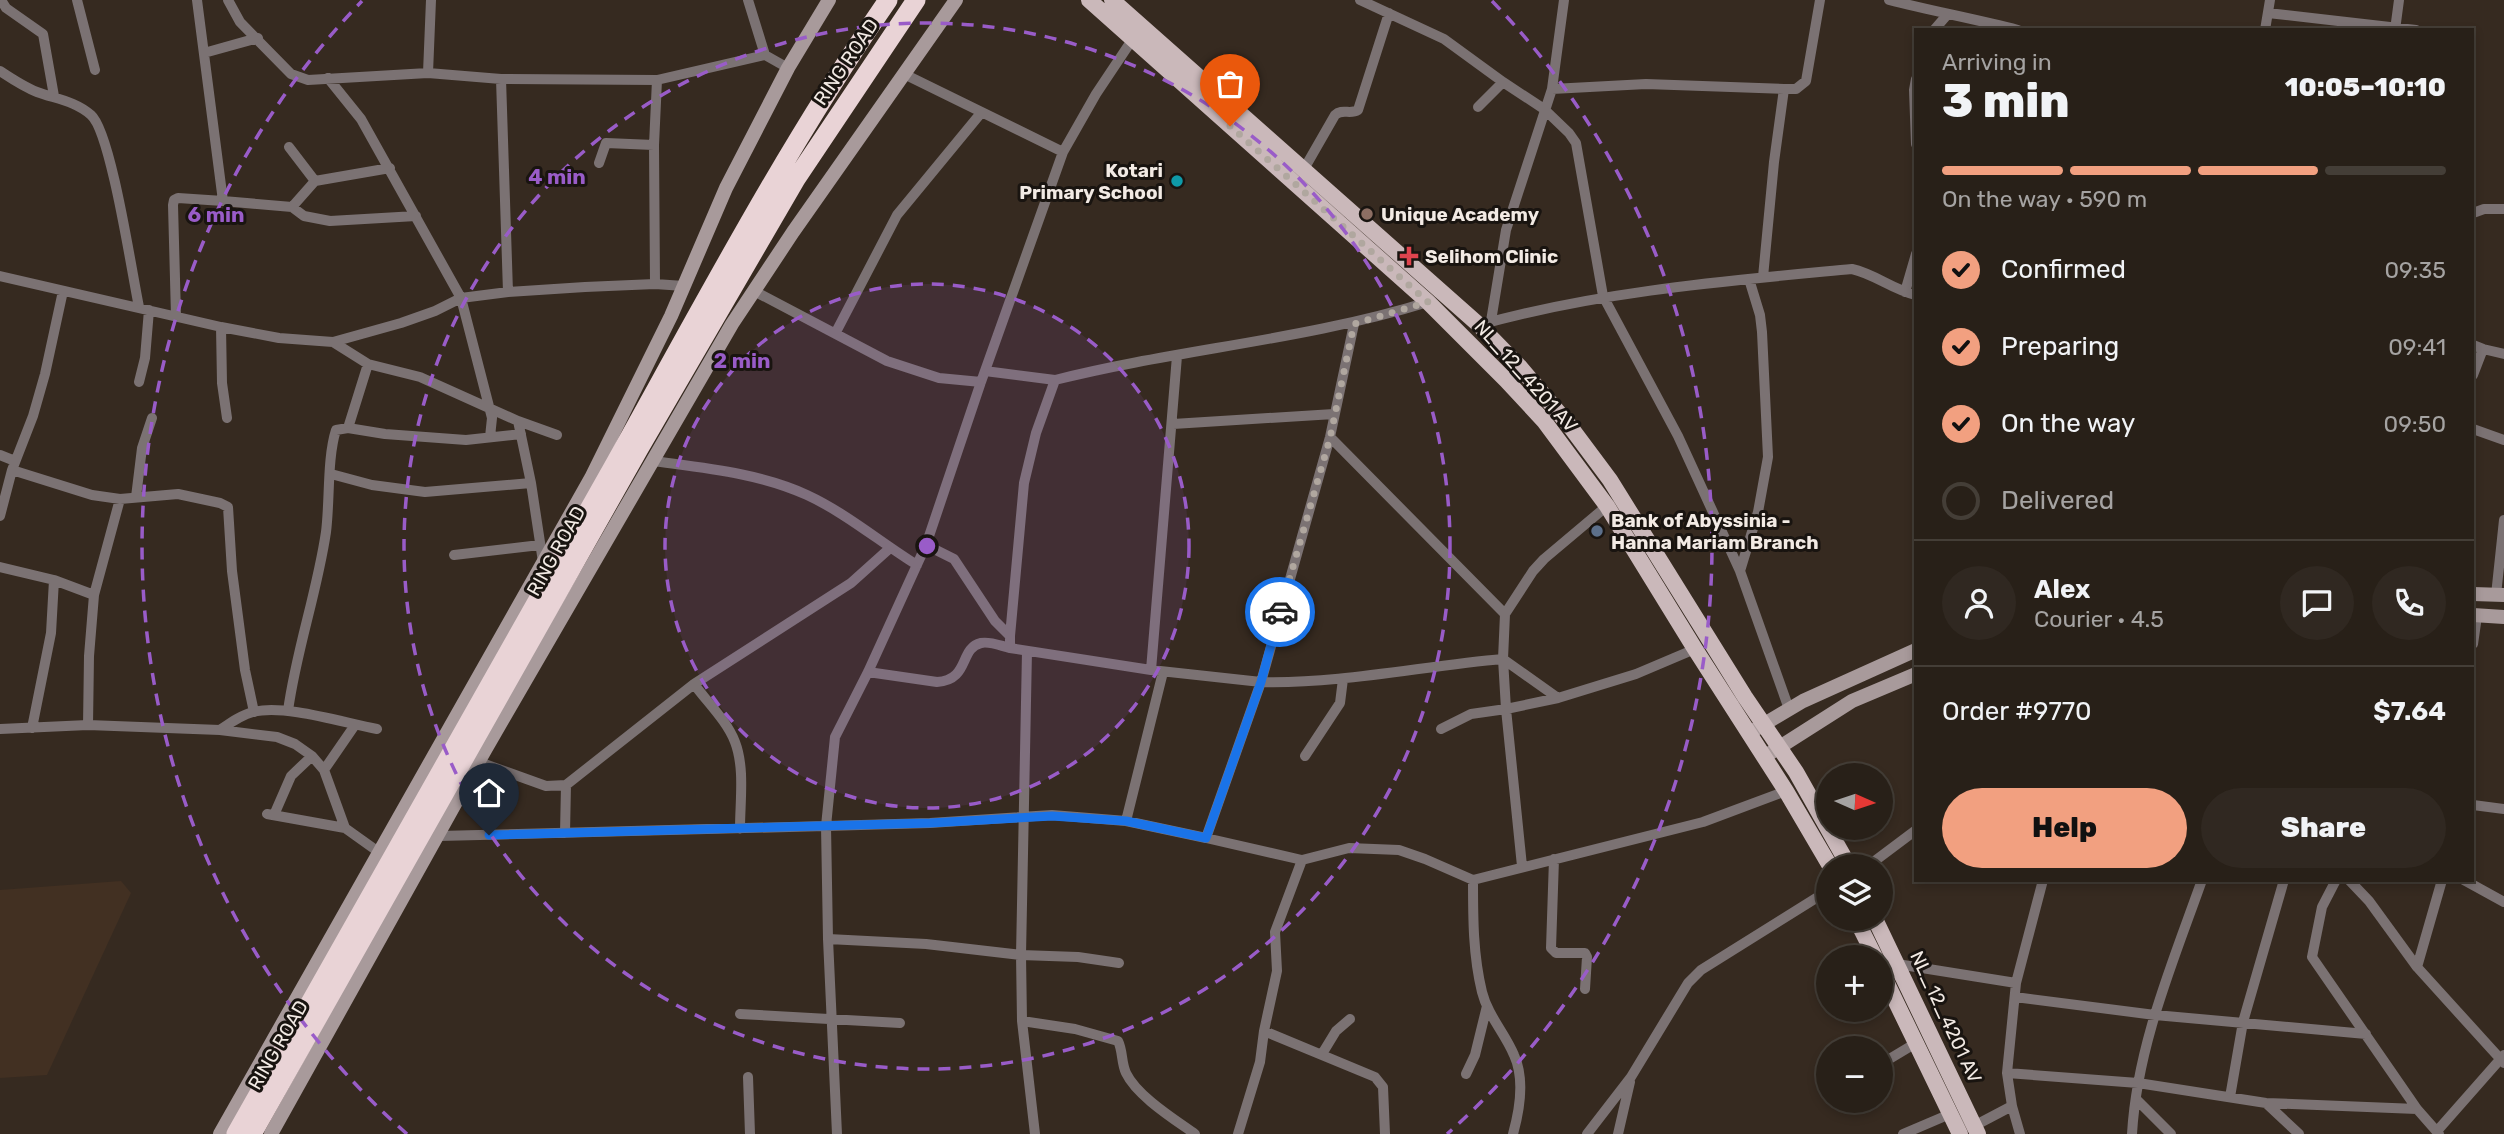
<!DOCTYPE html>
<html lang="en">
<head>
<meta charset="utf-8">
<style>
  :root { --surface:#282018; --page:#302821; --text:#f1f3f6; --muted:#a5a3a2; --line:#443e37; --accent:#f2a080 }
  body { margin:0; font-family:Rubik,sans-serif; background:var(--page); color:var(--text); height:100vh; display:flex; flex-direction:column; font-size:26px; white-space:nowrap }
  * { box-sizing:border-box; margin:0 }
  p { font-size:23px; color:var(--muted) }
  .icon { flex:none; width:38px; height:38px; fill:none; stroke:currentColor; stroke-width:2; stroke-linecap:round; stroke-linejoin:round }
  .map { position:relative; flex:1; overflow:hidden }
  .details { position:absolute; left:1914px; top:28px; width:560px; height:854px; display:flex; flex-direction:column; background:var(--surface); border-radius:0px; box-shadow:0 4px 10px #0003,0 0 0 2px var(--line) }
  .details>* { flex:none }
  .needle { width:46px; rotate:93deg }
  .fabs { position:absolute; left:1816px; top:763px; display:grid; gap:14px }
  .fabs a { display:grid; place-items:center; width:77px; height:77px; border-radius:50%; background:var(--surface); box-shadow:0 4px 10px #0003,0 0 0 2px var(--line); font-size:35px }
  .pin { position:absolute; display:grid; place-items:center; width:60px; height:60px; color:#fff; margin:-72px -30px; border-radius:50% 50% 50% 0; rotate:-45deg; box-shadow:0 0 7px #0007 }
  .pin .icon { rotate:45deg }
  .courier { position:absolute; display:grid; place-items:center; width:70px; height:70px; margin:-35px; border:5px solid #1a73e8; border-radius:50%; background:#fff; color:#222; box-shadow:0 2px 9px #0007 }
  .headline em { font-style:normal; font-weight:800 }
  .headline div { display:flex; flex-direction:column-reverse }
  .headline { display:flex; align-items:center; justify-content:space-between; height:119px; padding:0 28px }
  h1 { font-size:46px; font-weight:800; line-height:52px }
  .bar { display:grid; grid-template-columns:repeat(4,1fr); gap:10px 7px; align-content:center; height:84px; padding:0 28px }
  .bar i { height:9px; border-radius:5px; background:var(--line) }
  .bar .on { background:var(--accent) }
  .bar p { grid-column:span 4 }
  .line { display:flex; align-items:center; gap:18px; padding:0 28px; border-top:2px solid var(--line) }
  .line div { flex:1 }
  .round { display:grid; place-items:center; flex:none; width:74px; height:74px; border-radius:37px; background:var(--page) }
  ol { padding:0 28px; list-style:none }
  li { display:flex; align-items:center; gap:21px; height:77px }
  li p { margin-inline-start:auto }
  li .icon { padding:7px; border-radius:50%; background:var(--accent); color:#111; stroke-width:4 }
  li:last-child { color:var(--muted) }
  li i { width:38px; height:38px; border:4px solid var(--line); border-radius:50% }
  .primary-button { display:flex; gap:14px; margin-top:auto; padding:14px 28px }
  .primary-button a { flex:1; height:80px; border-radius:42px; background:var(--accent); color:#111; font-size:28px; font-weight:800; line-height:80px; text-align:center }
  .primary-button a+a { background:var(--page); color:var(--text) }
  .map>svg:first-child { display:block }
  .built { fill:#423022 }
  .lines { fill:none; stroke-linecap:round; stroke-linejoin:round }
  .street { stroke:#7b7273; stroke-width:10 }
  .secondary { stroke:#a89a9b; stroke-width:14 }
  .primary { stroke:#cab8ba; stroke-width:16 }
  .highway { stroke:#e9d3d6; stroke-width:19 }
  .done { stroke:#b0a79f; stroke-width:7; stroke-dasharray:0 12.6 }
  .route { stroke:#1a73e8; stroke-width:9 }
  .ring { fill:none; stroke:#995cc8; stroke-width:3.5; stroke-dasharray:12 9 }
  .culture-dot { fill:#0f9aa8; stroke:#191410; stroke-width:2.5 }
  .education-dot { fill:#8d6e63; stroke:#191410; stroke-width:2.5 }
  .health-dot { fill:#e0444e; stroke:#191410; stroke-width:2.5 }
  .service-dot { fill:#5c6f8a; stroke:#191410; stroke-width:2.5 }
  .labels { text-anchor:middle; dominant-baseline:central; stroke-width:6; stroke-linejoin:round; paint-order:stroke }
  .street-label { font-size:19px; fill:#f2eae4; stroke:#191410 }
  .poi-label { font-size:19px; font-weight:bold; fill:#f2eae4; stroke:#191410; text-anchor:start }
  .centre { fill:#995cc8; stroke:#191410; stroke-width:3.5 }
  .ring-label { font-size:21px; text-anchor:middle; font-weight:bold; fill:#995cc8; stroke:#191410; stroke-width:6; stroke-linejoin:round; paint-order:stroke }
</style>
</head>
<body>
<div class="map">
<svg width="2504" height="1134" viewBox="0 0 2504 1134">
  <rect width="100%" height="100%" fill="#362a20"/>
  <path class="built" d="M121 881 131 893 47 1075 0 1078V890Z"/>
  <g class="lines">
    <path class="street" d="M1 0 6 8 43 34 54 96
      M77 0 95 70
      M228 0 240 22 291 74 308 80 428 73 501 79 657 80 765 55 788 68
      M748 0 765 55
      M1360 0 1444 39 1503 82 1544 109 1569 133 1576 143 1603 296 1678 436 1740 571
      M1889 0C1932 11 1975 19 2018 30
      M2268 13 2416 30
      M1934 30 1947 15
      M2265 30 2270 0
      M2395 30 2399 0
      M204 53 258 38
      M0 71C12 79 24 87 37 92 56 99 75 101 91 115 111 132 132 274 139 307
      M428 73 431 0
      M904 74 1063 152
      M328 78 361 119 461 298 492 418 490 437
      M501 79 508 292
      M1916 79 1914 90 1916 144
      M1552 89 1646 84 1784 89
      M1478 107 1503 82
      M289 147 315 181
      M599 163 606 143 654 145
      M1304 169 1335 115C1342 108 1350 115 1358 110L1389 13
      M223 201 292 207 304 216 330 221 416 216
      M292 207 315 181 390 168
      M2473 213 2484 209H2504
      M0 276 221 327 279 338 333 342 401 323 435 311 461 298 508 292 585 287 655 284 684 286
      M1763 277 1774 162 1784 89H1796L1806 81 1820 0
      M1749 279 1760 315 1762 332 1768 457 1758 512 1740 571 1789 709
      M655 284 654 145 657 80
      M754 291 887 361 939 378 981 382
      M1905 292 1916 254
      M176 316 173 205 174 200 178 198 223 201 197 0
      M1491 321 1506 230 1552 89 1564 0
      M1479 325C1601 291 1726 281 1852 269 1875 274 1893 290 1916 295
      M221 327 222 383 227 418
      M836 332 897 215 981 113
      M333 342 368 364 420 377 518 421 531 483 543 562
      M2473 345 2483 349 2473 375
      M2483 349 2504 354
      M985 371 1055 380
      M139 382 145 358 149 310
      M518 421 557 435
      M1173 424 1334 414
      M348 428 368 364
      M2473 429 2504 440
      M1330 437 1505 614
      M0 455 15 461
      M653 461C704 468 759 473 807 495 846 513 880 542 917 565
      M12 470 92 495 120 499 178 494 220 503 228 507 232 571 245 670 254 712
      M331 474 372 485 425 492 531 483
      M136 497 142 448 152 418
      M0 516 12 470 33 416 45 374 63 291
      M926 545 954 559 995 621 1010 636V648L1151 670 1261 682 1330 437 1354 324
      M454 555 540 545
      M0 567 54 580 94 595
      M2496 595 2504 520
      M1010 636 1024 483 1036 433 1055 380C1178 349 1306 340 1428 302
      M2473 644 2477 616
      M1027 651 1021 955 1022 1021 1035 1134
      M1503 659 1558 698 1636 674 1695 649
      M1151 670 1177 356
      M868 672 937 682C970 680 959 648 981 643 990 641 1001 646 1010 648
      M694 684C707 702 727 721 735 742 745 768 740 801 740 829
      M288 711C296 651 317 593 326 532 330 501 327 458 336 430L348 428 385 434 466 440 521 434
      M88 725 89 656 94 595 120 499
      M32 728 51 633 54 580
      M0 729 88 725 220 730 277 737 295 744 312 756 324 770 345 828 380 853
      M1441 729 1471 714 1506 709 1503 659
      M220 730C230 723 241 715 253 712 285 704 344 723 377 729
      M1305 756 1340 703 1343 679
      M479 762 546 786 566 785 694 684 851 583 890 548
      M324 770 355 725
      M2473 805 2504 809
      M267 814 345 828
      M274 815 291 776 312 756
      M1126 821 1163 672
      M565 833 566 785
      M439 836 826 826 835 737 868 672 926 545 981 382 1063 152 1096 94 1132 40
      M1206 838 1302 860
      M1554 859 1551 948 1556 953H1585L1587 957 1585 989
      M1522 866 1506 709 1558 698
      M1868 866 1916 830
      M1473 880C1473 918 1473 955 1482 992 1488 1016 1505 1033 1514 1055 1525 1079 1520 1109 1513 1134
      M2336 880 2322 907 2312 957 2417 1109 2439 1134
      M2349 880 2369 901 2417 967 2504 1063
      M2464 880 2504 902
      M828 939 926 944 1021 955 1078 957 1119 963
      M1897 964 2016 983
      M2417 967 2442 880
      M2015 997 2155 1015 2366 1034
      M740 1014 900 1023
      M1022 1021 1075 1029 1118 1041C1123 1051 1121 1062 1126 1073 1137 1096 1174 1119 1195 1134
      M1264 1031 1375 1077 1383 1087 1385 1134
      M1322 1054 1336 1031 1350 1019
      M1881 1064 1916 1043
      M2007 1073 2138 1083 2266 1103 2417 1109
      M1466 1074 1475 1055 1487 1006
      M748 1077 750 1134
      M2230 1097 2243 1022 2284 880
      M2137 1100 2171 1134
      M2266 1103 2299 1134
      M1974 1126 2012 1106
      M2437 1131 2504 1055
      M837 1134 828 939 826 826 930 823 1052 815 1126 821 1206 838 1261 682C1341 684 1422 666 1503 659L1505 614 1533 571 1544 559 1607 506
      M1238 1134 1260 1062 1264 1031 1277 971 1275 932 1302 860 1349 848 1399 850 1425 859 1473 880 1703 822 1786 791
      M1587 1134 1631 1077 1688 983 1701 970 1829 890
      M1618 1134 1630 1082
      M1903 1134 1950 1114
      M2020 1134 2012 1106 2007 1073 2016 983 2043 880
      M2132 1134C2137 1046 2173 962 2202 880"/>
    <path class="secondary" d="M2473 594 2504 595
      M2473 615 2504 617
      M1756 729 1803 701 1916 650
      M1764 757 1852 701 1916 674
      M220 1134 591 478 671 316 726 188 788 68 829 0
      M271 1134 485 750 732 324 793 232 956 0"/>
    <path class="primary" d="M1089 0 1428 302 1506 380 1544 421 1607 506 1695 649 1786 791 1830 866
      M1112 0 1479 325 1519 366 1569 425 1610 480 1745 697 1796 772 1849 866
      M1856 919 1875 957
      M1875 919 1978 1134
      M1881 971 1960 1134"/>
    <path class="highway" d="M236 1134C360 915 484 696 608 476 698 315 783 152 888 0
      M252 1134 640 447 796 179 916 0"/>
  </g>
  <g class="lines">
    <path class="done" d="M1230 126 1428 302 1354 324 1330 438 1280 612"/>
    <path class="route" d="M489 835 930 823 1052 816 1126 821 1206 838 1261 682 1280 612"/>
  </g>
  <circle cx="927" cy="546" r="262" fill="#995cc8" fill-opacity=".12"/>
  <g class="ring">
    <circle cx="927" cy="546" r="262"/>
    <circle cx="927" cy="546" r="523"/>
    <path d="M407 1134A785 785 0 0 1 362 1M1492 1A785 785 0 0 1 1447 1134"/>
  </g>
  <circle class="culture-dot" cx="1177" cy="181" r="7"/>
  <circle class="education-dot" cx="1367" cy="214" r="7"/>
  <path class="health-dot" d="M1405.5 245.5h7v7h7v7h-7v7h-7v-7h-7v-7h7z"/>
  <circle class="service-dot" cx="1597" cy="531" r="7"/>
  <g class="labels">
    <g class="street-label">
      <text transform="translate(846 62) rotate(-56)">RING ROAD</text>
      <text transform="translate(1526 376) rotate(48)">NL_12_4201 AV</text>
      <text transform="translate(556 551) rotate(-61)">RING ROAD</text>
      <text transform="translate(1946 1017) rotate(65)">NL_12_4201 AV</text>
      <text transform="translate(278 1045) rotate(-60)">RING ROAD</text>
    </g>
    <g class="poi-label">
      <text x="1163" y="170" text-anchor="end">Kotari<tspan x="1163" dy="22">Primary School</tspan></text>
      <text x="1381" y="214">Unique Academy</text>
      <text x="1425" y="256">Selihom Clinic</text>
      <text x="1611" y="520">Bank of Abyssinia -<tspan x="1611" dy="22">Hanna Mariam Branch</tspan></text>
    </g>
  </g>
  <circle cx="927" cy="546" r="10" class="centre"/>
  <g class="ring-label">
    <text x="557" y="184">4 min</text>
    <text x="216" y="222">6 min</text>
    <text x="742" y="368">2 min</text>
  </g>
</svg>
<div class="fabs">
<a><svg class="needle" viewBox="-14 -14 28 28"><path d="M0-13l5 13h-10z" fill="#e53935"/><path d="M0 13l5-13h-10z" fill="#a5a3a2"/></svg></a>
<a><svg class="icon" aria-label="layers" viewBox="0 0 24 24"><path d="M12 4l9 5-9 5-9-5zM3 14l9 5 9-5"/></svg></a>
<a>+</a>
<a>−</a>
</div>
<div class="pin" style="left:1230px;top:126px;background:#ea580c"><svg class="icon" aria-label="bag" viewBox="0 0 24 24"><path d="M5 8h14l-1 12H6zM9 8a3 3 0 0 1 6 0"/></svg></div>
<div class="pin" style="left:489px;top:835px;background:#1f2937"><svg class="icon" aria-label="home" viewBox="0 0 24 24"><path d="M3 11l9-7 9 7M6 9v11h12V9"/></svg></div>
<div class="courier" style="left:1280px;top:612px"><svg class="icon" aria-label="car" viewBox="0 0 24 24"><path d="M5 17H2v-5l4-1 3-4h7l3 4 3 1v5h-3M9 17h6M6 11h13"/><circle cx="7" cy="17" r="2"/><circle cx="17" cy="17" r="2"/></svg></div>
<section class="details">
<div class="headline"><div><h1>3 min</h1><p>Arriving in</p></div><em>10:05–10:10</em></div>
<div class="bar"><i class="on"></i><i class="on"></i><i class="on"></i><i></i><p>On the way · 590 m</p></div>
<ol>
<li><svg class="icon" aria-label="check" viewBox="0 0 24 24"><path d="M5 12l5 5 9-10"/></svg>Confirmed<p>09:35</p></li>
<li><svg class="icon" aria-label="check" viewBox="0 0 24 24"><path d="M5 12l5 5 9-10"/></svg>Preparing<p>09:41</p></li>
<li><svg class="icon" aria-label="check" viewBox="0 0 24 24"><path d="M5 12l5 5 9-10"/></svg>On the way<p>09:50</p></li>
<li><i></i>Delivered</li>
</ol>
<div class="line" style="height:126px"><a class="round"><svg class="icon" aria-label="person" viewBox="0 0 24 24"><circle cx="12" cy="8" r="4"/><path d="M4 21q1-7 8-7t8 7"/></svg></a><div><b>Alex</b><p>Courier · 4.5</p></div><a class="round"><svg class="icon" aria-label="chat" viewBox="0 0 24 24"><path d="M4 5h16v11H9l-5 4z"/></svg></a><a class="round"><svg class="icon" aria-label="phone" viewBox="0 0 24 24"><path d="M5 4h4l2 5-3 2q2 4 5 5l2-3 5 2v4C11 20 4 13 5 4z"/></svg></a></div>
<div class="line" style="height:91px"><div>Order #9770</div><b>$7.64</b></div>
<div class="primary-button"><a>Help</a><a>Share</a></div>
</section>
</div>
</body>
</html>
